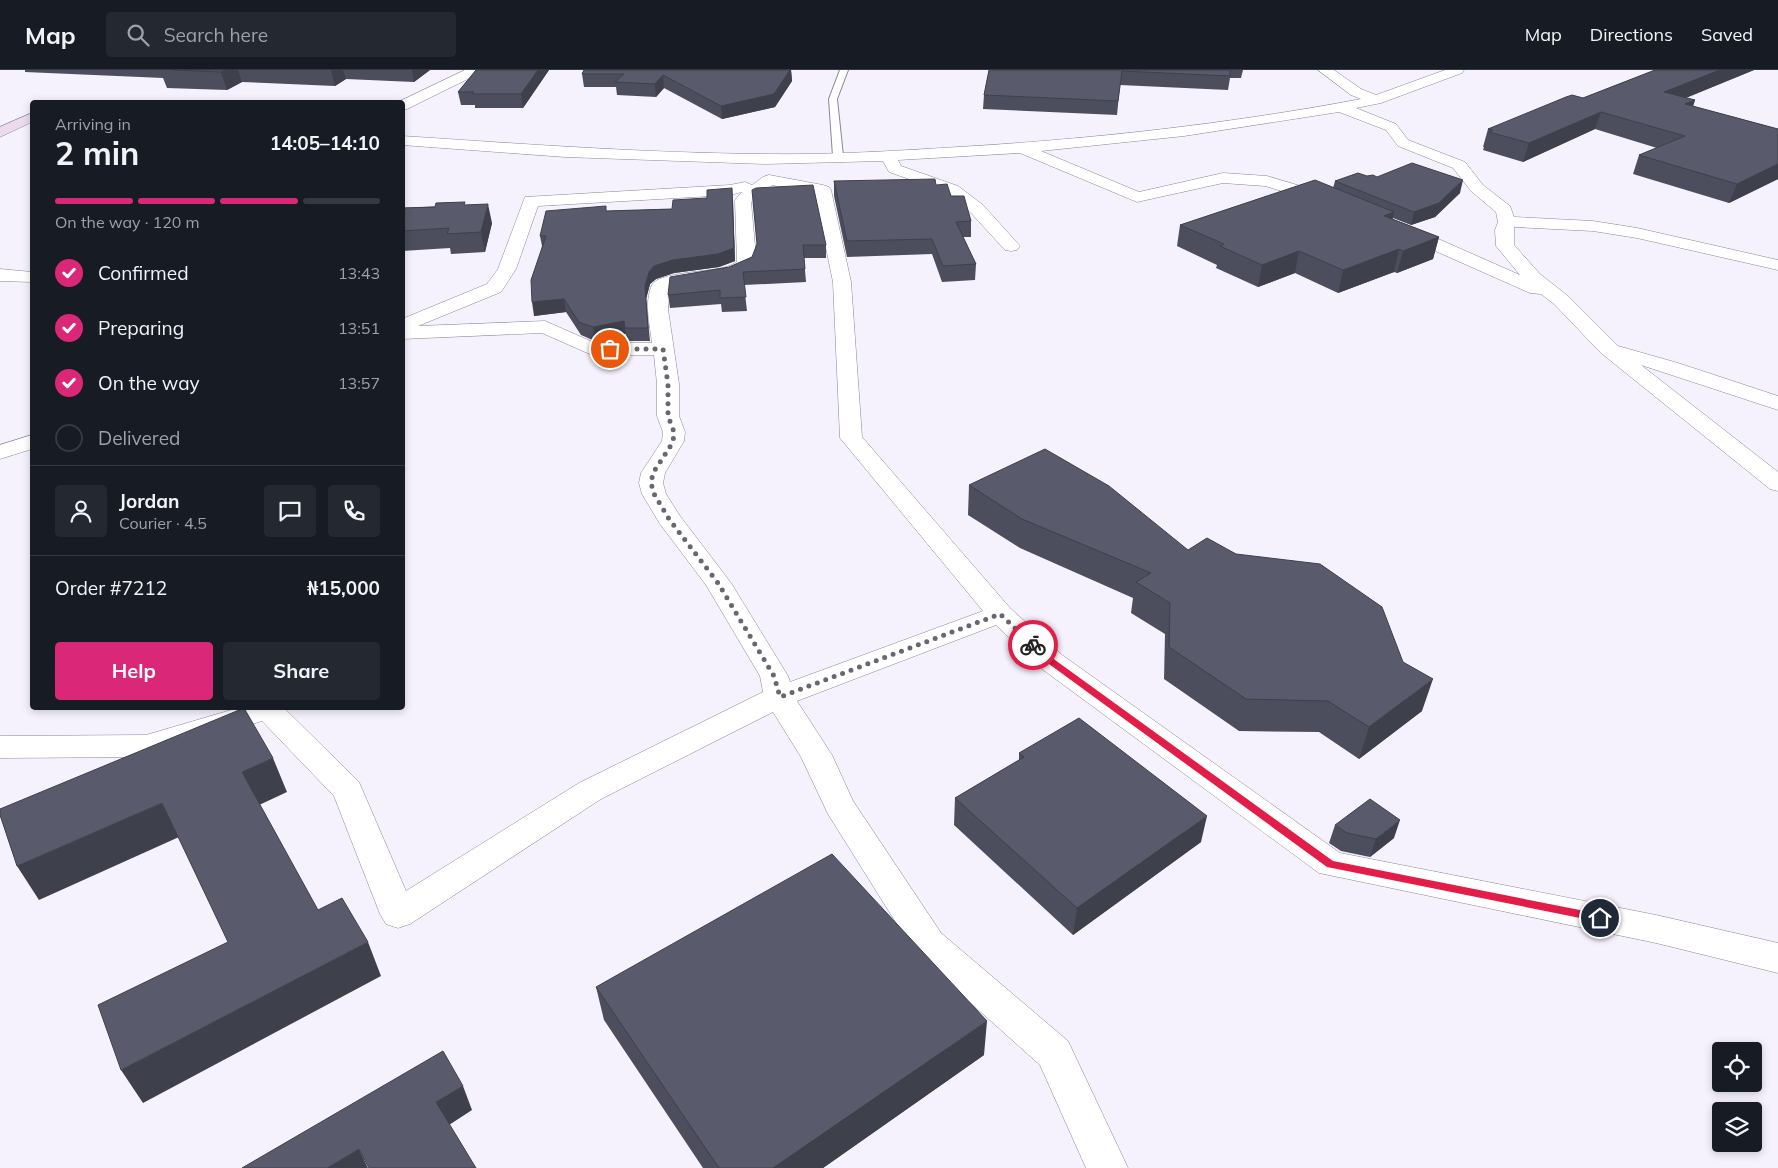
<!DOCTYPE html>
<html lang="en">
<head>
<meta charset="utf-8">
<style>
  :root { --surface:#171b24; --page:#242831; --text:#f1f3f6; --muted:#9ea1a6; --line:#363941; --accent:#db2777 }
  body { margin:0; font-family:Mulish,sans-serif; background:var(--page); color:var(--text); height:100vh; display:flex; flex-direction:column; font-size:19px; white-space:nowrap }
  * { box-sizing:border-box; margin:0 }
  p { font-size:16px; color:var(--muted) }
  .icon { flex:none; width:28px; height:28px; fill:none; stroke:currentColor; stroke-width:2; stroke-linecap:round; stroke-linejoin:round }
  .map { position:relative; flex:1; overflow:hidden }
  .sheet { position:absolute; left:30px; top:30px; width:375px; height:610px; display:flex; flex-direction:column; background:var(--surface); border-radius:5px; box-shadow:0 2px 8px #0003 }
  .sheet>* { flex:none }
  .tools { position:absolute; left:1712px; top:972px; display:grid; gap:10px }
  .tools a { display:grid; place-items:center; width:50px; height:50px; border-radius:5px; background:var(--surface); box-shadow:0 2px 8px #0003; font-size:25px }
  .pin { position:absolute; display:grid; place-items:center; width:42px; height:42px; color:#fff; margin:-21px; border:2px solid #fff; border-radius:50%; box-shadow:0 1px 5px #0007 }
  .courier { position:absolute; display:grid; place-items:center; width:50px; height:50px; margin:-25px; border:4px solid #e11d48; border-radius:50%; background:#fff; color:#222; box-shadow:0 1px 6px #0007 }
  .overview em { font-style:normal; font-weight:700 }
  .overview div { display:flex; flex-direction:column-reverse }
  .overview { display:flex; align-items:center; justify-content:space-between; height:85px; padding:0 25px }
  h1 { font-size:32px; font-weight:700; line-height:38px }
  .bar { display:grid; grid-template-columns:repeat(4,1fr); gap:8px 5px; align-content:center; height:60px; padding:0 25px }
  .bar i { height:6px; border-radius:4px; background:var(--line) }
  .bar .current { background:var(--accent) }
  .bar p { grid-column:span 4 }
  .line { display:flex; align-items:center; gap:12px; padding:0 25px; border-top:1px solid var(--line) }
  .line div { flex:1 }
  .round { display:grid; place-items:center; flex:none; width:52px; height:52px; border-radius:5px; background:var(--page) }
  ol { padding:0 25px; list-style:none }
  li { display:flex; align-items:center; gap:15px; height:55px }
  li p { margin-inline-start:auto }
  li .icon { padding:5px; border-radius:50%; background:var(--accent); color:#fff; stroke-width:4 }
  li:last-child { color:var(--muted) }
  li i { width:28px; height:28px; border:2px solid var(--line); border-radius:50% }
  .action { display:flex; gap:10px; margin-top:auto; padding:10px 25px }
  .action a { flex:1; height:58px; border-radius:5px; background:var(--accent); color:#fff; font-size:20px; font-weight:700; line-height:58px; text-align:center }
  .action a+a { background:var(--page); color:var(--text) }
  header { display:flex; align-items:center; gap:30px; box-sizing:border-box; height:70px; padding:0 25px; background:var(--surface); border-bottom:1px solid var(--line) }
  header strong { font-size:24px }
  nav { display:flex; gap:28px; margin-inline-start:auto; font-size:18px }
  .search { width:350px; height:45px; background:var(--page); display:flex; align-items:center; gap:12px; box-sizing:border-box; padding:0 18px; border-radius:5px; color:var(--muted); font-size:19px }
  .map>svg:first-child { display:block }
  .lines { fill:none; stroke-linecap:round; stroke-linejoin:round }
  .service-casing { stroke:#8b8597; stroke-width:2 }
  .minor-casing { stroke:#8b8597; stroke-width:1 }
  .secondary-casing { stroke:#8b8597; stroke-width:1 }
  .service { fill:#fff; fill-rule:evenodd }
  .minor { fill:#fff; fill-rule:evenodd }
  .secondary { fill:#ecdaef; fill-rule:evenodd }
  .wall { fill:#4d4e5d }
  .shaded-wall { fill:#3e404c }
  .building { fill:#595b6c; stroke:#3e404c }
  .route { fill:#e11d48 }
  .done { stroke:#69666f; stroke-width:5; stroke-dasharray:0 9 }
</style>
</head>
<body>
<header>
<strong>Map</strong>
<div class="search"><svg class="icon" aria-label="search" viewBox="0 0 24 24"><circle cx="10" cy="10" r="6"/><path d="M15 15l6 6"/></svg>Search here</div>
<nav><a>Map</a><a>Directions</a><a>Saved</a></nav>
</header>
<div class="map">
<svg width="1778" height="1098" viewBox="0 0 1778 1098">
  <rect width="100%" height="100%" fill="#f5f1fd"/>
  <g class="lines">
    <g class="service-casing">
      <path id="service" d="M840 0H848L837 29 843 86 838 89 833 86 829 29Z"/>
    </g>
    <g class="minor-casing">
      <path id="minor" d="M465 0H482L480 3 407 39 402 40V32H398Z
        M1318 0H1334L1361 19 1376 25 1445 0H1464L1462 3 1381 33 1356 38 1396 54 1408 70 1465 92 1483 115 1510 136 1514 147 1593 151 1637 158 1778 190V200L1637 168 1593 161 1514 157V175L1540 204 1568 226 1618 276 1678 293 1778 326V340L1641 295 1778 402V421L1770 419 1601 283 1554 234 1541 224 1530 223 1397 164 1394 160 1397 156 1403 155 1409 156 1520 205 1496 176 1495 160 1498 152 1496 142 1471 121 1453 98 1398 76 1386 60 1339 42 1184 66 1041 81 1139 122 1223 103 1267 106 1334 126 1336 130 1334 134 1328 135 1265 116 1223 113 1137 132 1020 83 898 90 901 96 958 116 983 135 1020 176 1017 180 1011 181 1005 180 971 143 946 122 889 102 883 91 765 94 565 87 402 75V66C523 74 644 83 765 84 829 85 894 81 958 77 1093 69 1228 54 1361 29L1351 25Z
        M769 105 823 115 829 117 831 120 851 212 862 367 1010 538 1062 585 1340 783 1656 845 1778 873V903L1656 873 1319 803 1042 599 996 555 797 631 832 685 853 731 941 863 1068 971 1128 1098H1086L1040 995 915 883 828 744 801 687 773 642 601 729 410 854 398 858 386 854 380 844 334 726 262 651 146 687 0 688V666L146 665 238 638H284L359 712 406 821 579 713 763 622 760 606 706 515 660 454 642 424 639 413 641 403 662 371 663 362 657 346V314L654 285H592L542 263 402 269V249L487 214 498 199 525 127 730 115 745 112 752 115 763 107ZM772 115 815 124 833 212 840 368 983 541 790 612 788 606 731 513 680 446 666 424 663 413 665 403 684 371 685 362 679 346V314L668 239 670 219 730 208 751 199 756 187 751 132ZM742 122 735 130 737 192C733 194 730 196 726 197 712 202 658 202 652 215 644 232 650 255 652 273H595L545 251 418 256 501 222 516 199 538 136 730 125Z
        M0 199 32 202V212L0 211Z
        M32 365V379L0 389V375Z"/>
    </g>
    <g class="secondary-casing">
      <path id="secondary" d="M32 43V52L0 67V57Z"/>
    </g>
    <use href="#service" class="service"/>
    <use href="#minor" class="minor"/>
    <use href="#secondary" class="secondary"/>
  </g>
  <path class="wall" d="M25 0H430L414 12 346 9 335 16 242 12 227 20 167 18 163 8 25 2Z
    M476 0H549L523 38H475V35H461L458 22Z
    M584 0H791L792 11 775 37 722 49 664 18 656 27 617 25 616 17H584L582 4Z
    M989 0H1243L1241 8H1230L1228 20 1120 15 1117 45 983 39 984 25Z
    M1655 0H1754L1686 28 1695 30 1693 36 1778 59V109L1729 133 1633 104 1639 85 1657 78 1595 59 1523 92 1483 80 1484 77H1483L1488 59 1583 28Z
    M1367 106 1377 107 1460 123 1435 147 1411 155 1393 148V149L1439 167 1433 189 1397 203 1394 202 1338 223 1295 203 1258 217 1216 198 1217 195 1177 176 1180 155 1333 118 1335 111Z
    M834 111 936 115 951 126 971 151V167H963L976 194 975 210 942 212 932 184 847 187 834 126Z
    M707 128 733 130 735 191 719 197 674 203 656 209 650 214 646 229 650 271H627L626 264 595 271 581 265 566 242 534 246 542 176 540 166 606 141 672 139Z
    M466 135 492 153 485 182 451 184 450 178 402 181V138Z
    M757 174 826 175V188H804L806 212 744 215 747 241 722 242 721 234 670 238 668 225 752 187Z
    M969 415 1188 480 1422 641 1359 689 1319 662 1239 661 1164 609 1165 564 1131 543 1133 528 1020 478 968 445Z
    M1019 683 1201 772 1073 865 954 755 955 728 1019 690Z
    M1335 755 1394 768 1370 787 1341 781 1329 773Z
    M596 917 984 985 823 1098H703L604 950Z"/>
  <path class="shaded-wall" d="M225 0H238L242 12 227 20 221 2Z
    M331 0H343L346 9 335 16Z
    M412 0H430L414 12Z
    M538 0H549L523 38 521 24Z
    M790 0H791L792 11 775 37 722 49 721 36Z
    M1720 0H1754L1658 39 1664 22Z
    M663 5 664 18 656 27 655 14Z
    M1695 30 1689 48 1685 34Z
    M1601 42 1595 59 1523 92 1529 73Z
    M1778 94V109L1729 133 1737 114Z
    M1463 110 1460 123 1435 147 1411 155 1414 142Z
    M732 118 735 191 719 197 674 203 656 209 650 214 646 229 650 271 645 216 649 202Z
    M488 134 492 153 485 182 481 162Z
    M1394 142 1389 163 1384 146Z
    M1439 167 1433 189 1397 203 1403 181Z
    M1399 179 1394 202 1338 223 1343 200Z
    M1299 181 1295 203 1258 217 1262 195Z
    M564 229 566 242 534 246 532 232Z
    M624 251 626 264 595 271 593 257Z
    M1433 609 1422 641 1359 689 1369 657Z
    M273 688 287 722 257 736 242 702Z
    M162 733 179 767 39 830 17 796Z
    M1207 746 1201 772 1073 865 1077 838Z
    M1400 750 1394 768 1370 787 1376 769Z
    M368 872 381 906 143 1033 121 1000Z
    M987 951 984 985 823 1098H773Z
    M463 1016 472 1040 446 1057 436 1032Z
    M359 1079 368 1098H327Z"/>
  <path class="building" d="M173 0H225L221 2Z
    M476 0H538L521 24H472L474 22H458Z
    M584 0H790L774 24 721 36 663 5 655 14 615 12 624 4H582Z
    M989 0H1230V6L1122 1 1118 31 984 25Z
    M1655 0H1720L1664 22 1695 30 1685 34 1778 59V94L1737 114 1639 85 1685 66 1601 42 1529 73 1489 62 1493 60 1488 59 1566 27 1572 25 1583 28Z
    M1412 93 1463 110 1439 133 1414 142 1335 111 1358 103 1367 106 1373 105 1377 107Z
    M935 109 936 115 947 114 951 126H964L971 151 956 152 976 194 943 196 932 169 847 171 834 111Z
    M1315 110 1394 142 1384 146 1439 167 1403 181 1399 179 1343 200 1299 181 1262 195 1220 176 1224 174 1180 155Z
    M813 115 826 175H803L805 199 743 202 746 227 720 228V220L668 225 670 207 729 197 752 187 757 174 752 120 756 118Z
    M732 118 734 178 718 184 673 190 654 196 649 202 645 216 648 258H625L624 251 593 257 579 252 564 229 532 232 531 210 546 166H540L546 141 606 136V141L672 139 673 130 707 128V120Z
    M465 132 464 135 488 134 481 162 447 164 449 158 402 161V138L435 137 436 133Z
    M1045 379 1109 416 1188 480 1207 468 1236 484 1320 494 1382 537 1403 592 1433 609 1369 657 1328 631 1246 629 1169 577 1170 533 1136 512 1151 503 1022 449 969 415Z
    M244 638 273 688 242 702 318 840 342 828 368 872 121 1000 98 935 228 872 162 733 17 796 0 745V739Z
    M1079 648 1207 746 1077 838 955 728 1024 687 1019 683Z
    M1370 729 1400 750 1376 769 1347 763 1335 755Z
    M832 784 987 951 773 1098H719L596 917Z
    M443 981 463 1016 436 1032 476 1098H369L359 1079 327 1098H242Z"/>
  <path class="route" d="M1033 572 1055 590 1333 791 1600 844 1606 848 1600 852 1327 797 1049 594 1030 576V573Z"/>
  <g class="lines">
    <path class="done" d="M610 279H663L668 314V346L674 362 673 372 653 403 651 413 654 424 669 449 718 513 774 606 780 627 1000 544 1033 575"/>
  </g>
</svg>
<div class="tools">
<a><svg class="icon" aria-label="locate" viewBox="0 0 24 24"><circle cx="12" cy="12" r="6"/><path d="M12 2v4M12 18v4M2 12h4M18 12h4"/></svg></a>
<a><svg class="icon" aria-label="layers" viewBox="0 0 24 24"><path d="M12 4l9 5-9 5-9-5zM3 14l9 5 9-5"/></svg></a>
</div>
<div class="pin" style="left:610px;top:279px;background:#ea580c"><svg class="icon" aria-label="bag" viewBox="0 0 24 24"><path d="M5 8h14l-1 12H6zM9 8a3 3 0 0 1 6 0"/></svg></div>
<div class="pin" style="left:1600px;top:848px;background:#1f2937"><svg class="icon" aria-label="home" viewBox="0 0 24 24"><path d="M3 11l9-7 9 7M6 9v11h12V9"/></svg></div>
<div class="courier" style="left:1033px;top:575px"><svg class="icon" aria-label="bike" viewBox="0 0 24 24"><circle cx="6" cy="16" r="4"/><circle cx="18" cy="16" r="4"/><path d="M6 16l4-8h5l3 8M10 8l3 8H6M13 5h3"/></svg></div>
<section class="sheet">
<div class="overview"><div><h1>2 min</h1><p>Arriving in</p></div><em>14:05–14:10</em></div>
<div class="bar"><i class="current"></i><i class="current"></i><i class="current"></i><i></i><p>On the way · 120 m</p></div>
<ol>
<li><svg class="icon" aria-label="check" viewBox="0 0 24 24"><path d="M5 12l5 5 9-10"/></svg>Confirmed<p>13:43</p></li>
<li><svg class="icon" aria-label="check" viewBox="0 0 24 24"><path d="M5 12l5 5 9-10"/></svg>Preparing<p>13:51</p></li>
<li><svg class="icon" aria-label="check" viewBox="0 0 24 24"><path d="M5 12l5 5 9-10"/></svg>On the way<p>13:57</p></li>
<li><i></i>Delivered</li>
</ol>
<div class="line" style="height:90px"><a class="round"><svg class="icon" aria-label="person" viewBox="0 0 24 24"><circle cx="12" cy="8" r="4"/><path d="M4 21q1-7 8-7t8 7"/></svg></a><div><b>Jordan</b><p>Courier · 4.5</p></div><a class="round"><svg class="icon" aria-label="chat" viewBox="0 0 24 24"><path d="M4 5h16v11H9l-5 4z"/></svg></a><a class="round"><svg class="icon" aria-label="phone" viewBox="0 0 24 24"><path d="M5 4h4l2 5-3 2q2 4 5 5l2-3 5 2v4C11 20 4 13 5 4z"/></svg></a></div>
<div class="line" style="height:65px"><div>Order #7212</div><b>₦15,000</b></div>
<div class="action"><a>Help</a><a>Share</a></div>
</section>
</div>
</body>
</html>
